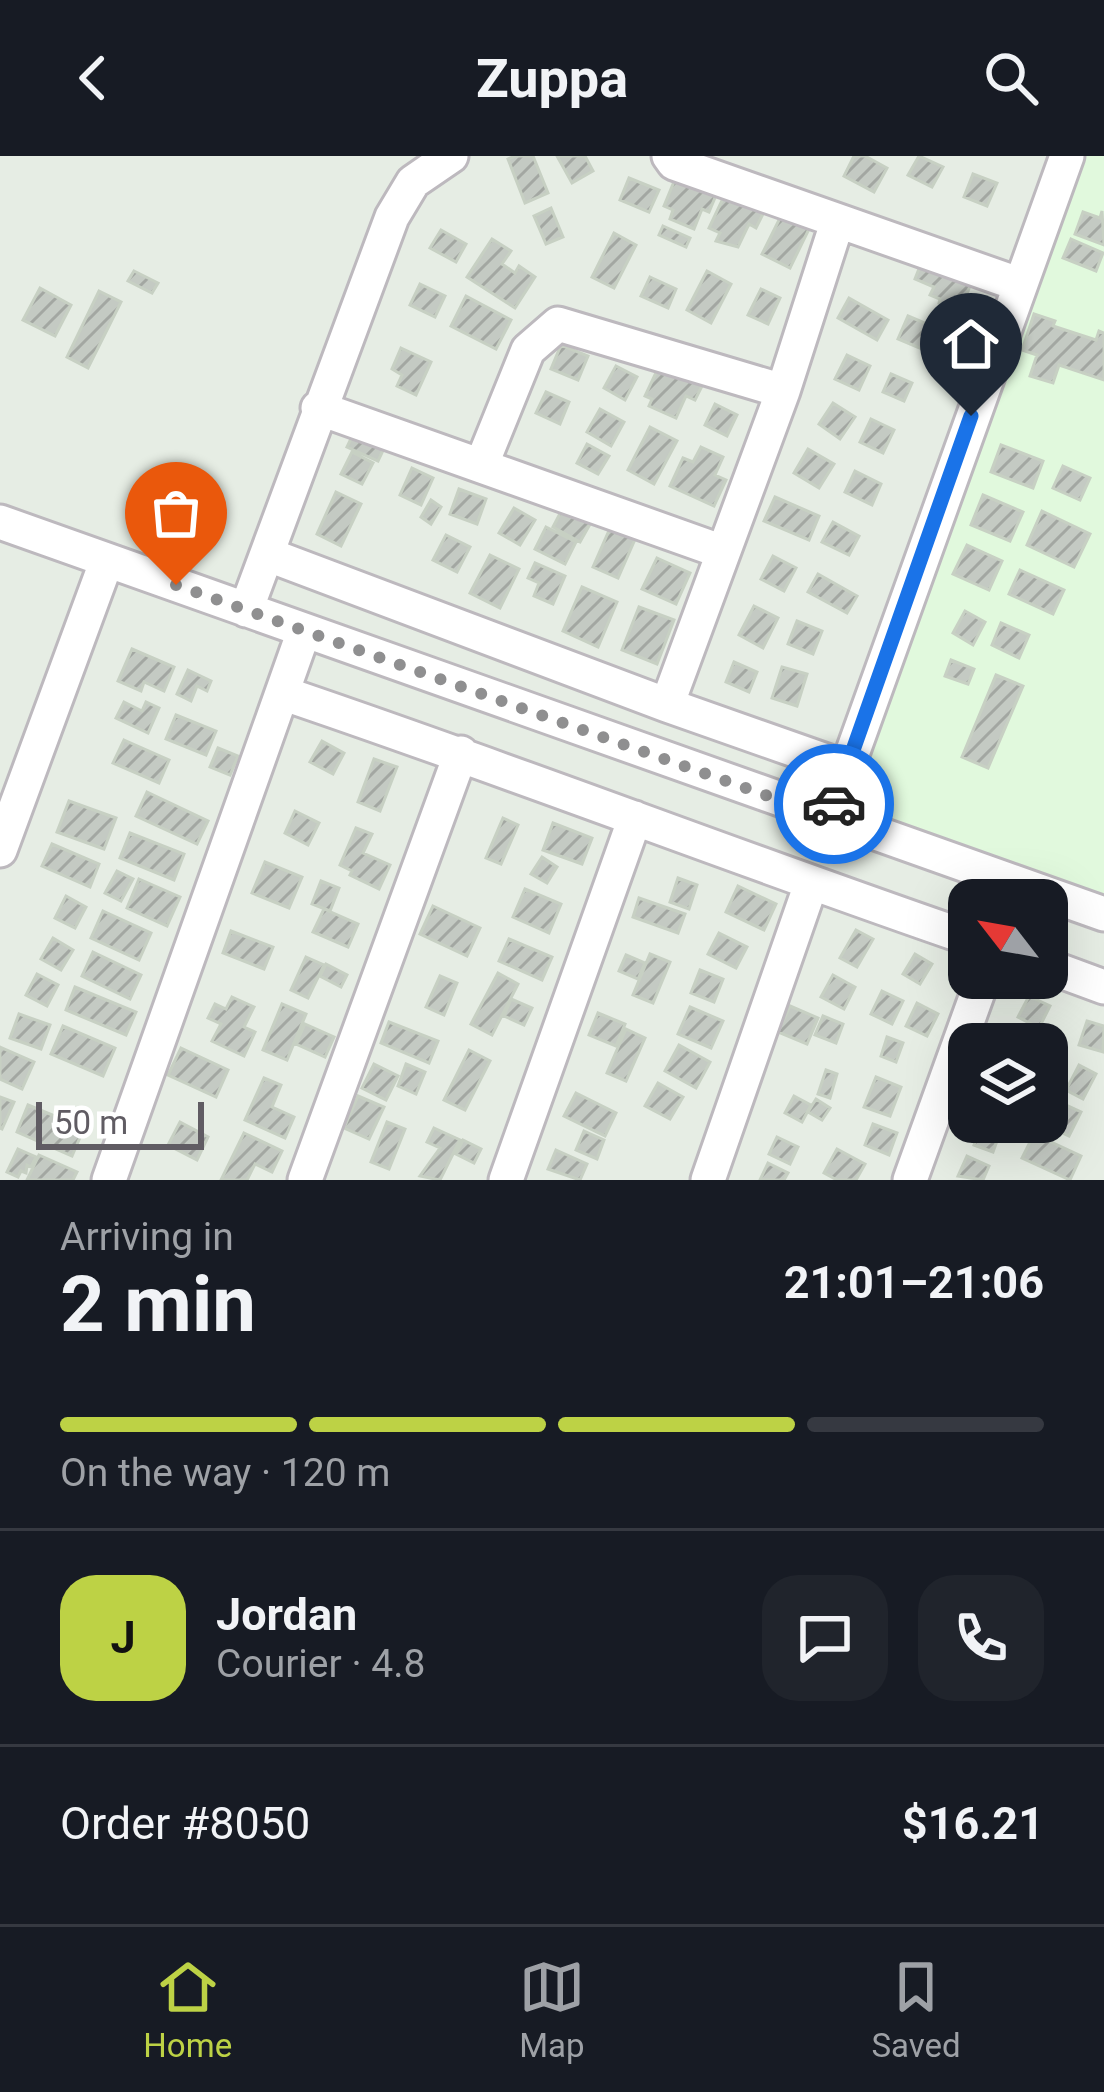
<!DOCTYPE html>
<html lang="en">
<head>
<meta charset="utf-8">
<style>
  :root { --surface:#171b24; --page:#20242c; --text:#f1f3f6; --muted:#9ea1a6; --line:#363941; --accent:#bdd245 }
  body { margin:0; font-family:Roboto,sans-serif; background:var(--page); color:var(--text); height:100vh; display:flex; flex-direction:column; font-size:45px; white-space:nowrap }
  * { box-sizing:border-box; margin:0 }
  p { font-size:39px; color:var(--muted) }
  .icon { flex:none; width:66px; height:66px; fill:none; stroke:currentColor; stroke-width:2; stroke-linecap:round; stroke-linejoin:round }
  .map { position:relative; height:1024px; overflow:hidden }
  .drawer { display:flex; flex-direction:column; background:var(--surface); flex:1 }
  .drawer>* { flex:none }
  .needle { width:78px; rotate:301deg }
  .tools { position:absolute; left:948px; top:723px; display:grid; gap:24px }
  .tools a { display:grid; place-items:center; width:120px; height:120px; border-radius:24px; background:var(--surface); box-shadow:0 12px 48px #0002; font-size:60px }
  .scale { position:absolute; left:36px; bottom:30px; width:168px; box-sizing:border-box; padding-left:12px; border:6px solid #605c63; border-top:0; font-size:33px; line-height:42px; white-space:nowrap; color:#605c63; -webkit-text-stroke:9px #fff; paint-order:stroke }
  .pin { position:absolute; display:grid; place-items:center; width:102px; height:102px; color:#fff; margin:-123px -51px; border-radius:50% 50% 50% 0; rotate:-45deg; box-shadow:0 0 12px #0007 }
  .pin .icon { rotate:45deg }
  .courier { position:absolute; display:grid; place-items:center; width:120px; height:120px; margin:-60px; border:9px solid #1a73e8; border-radius:50%; background:#fff; color:#222; box-shadow:0 3px 15px #0007 }
  .headline em { font-style:normal; font-weight:700 }
  .headline div { display:flex; flex-direction:column-reverse }
  .headline { display:flex; align-items:center; justify-content:space-between; height:204px; padding:0 60px }
  h1 { font-size:78px; font-weight:700; line-height:90px }
  .bar { display:grid; grid-template-columns:repeat(4,1fr); gap:18px 12px; align-content:center; height:144px; padding:0 60px }
  .bar i { height:15px; border-radius:9px; background:var(--line) }
  .bar .selected { background:var(--accent) }
  .bar p { grid-column:span 4 }
  .line { display:flex; align-items:center; gap:30px; padding:0 60px; border-top:3px solid var(--line) }
  .line div { flex:1 }
  .round { display:grid; place-items:center; flex:none; width:126px; height:126px; border-radius:36px; background:var(--page) }
  header { display:flex; justify-content:space-between; align-items:center; height:156px; padding:0 60px; background:var(--surface); font-size:54px; font-weight:700 }
  .dock { display:flex; justify-content:space-around; align-items:center; height:168px; border-top:3px solid var(--line); background:var(--surface); font-size:33px; color:var(--muted) }
  .dock a { display:grid; justify-items:center; gap:6px }
  .dock .selected { color:var(--accent) }
  .map>svg:first-child { display:block }
  .commercial { fill:#e1f9dd }
  .building { fill:url(#building-hatch); stroke:#c7d0c3; stroke-width:3 }
  .lines { fill:none; stroke-linecap:round; stroke-linejoin:round }
  .minor-casing { stroke:#bdb9be; stroke-width:39 }
  .minor { stroke:#fff; stroke-width:33 }
  .done { stroke:#8f8f90; stroke-width:12; stroke-dasharray:0 21.6 }
  .route { stroke:#1a73e8; stroke-width:15 }
</style>
</head>
<body>
<header><svg class="icon" aria-label="back" viewBox="0 0 24 24"><path d="M15 5l-7 7 7 7"/></svg>Zuppa<svg class="icon" aria-label="search" viewBox="0 0 24 24"><circle cx="10" cy="10" r="6"/><path d="M15 15l6 6"/></svg></header>
<div class="map">
<svg width="1104" height="1024" viewBox="0 0 1104 1024">
  <defs>
    <pattern id="building-hatch" width="6" height="6" patternUnits="userSpaceOnUse" patternTransform="scale(3)"><rect width="6" height="6" fill="#c4cac3"/><path d="M-1 1l2-2M0 6l6-6M5 7l2-2" fill="none" stroke="#a3a7a2"/></pattern>
  </defs>
  <rect width="100%" height="100%" fill="#e6ede4"/>
  <path class="commercial" d="M1083 0H1104V743L852 652Z"/>
  <path class="building" d="M515 0H533L548 37 525 47 508 3Z
    M557 0H585L593 15 572 27Z
    M854 0H865L887 12 874 36 844 20Z
    M919 0 943 11 932 31 908 19Z
    M678 16 719 32 709 56 702 53 694 73 670 63 673 54 664 50Z
    M973 18 997 27 987 50 964 41Z
    M629 22 659 34 649 56 620 44Z
    M726 36 765 54 756 72 749 68 738 91 716 85 720 77 709 72Z
    M551 52 563 81 546 88 534 60Z
    M1102 55 1104 89 1075 78 1083 56 1100 62Z
    M782 58 810 71 790 112 762 98Z
    M663 70 690 82 686 91 659 79Z
    M441 74 466 88 456 106 430 92Z
    M614 77 636 89 614 132 592 121Z
    M492 83 511 95 502 108 515 117 519 110 535 121 515 152 467 121Z
    M1071 83 1103 97 1096 115 1063 102Z
    M922 105 974 120 960 155 939 147 940 143 930 139 934 131 915 123Z
    M134 115 158 127 152 137 128 125Z
    M707 115 731 128 711 167 687 154Z
    M650 121 676 133 668 152 641 140Z
    M420 128 445 140 435 161 410 149Z
    M40 132 71 149 55 180 23 164Z
    M761 133 780 142 768 168 748 159Z
    M99 135 121 146 88 212 67 201Z
    M466 140 511 164 496 193 451 170Z
    M849 142 888 164 877 184 838 162Z
    M1034 158 1055 165 1053 170 1096 184 1099 175 1104 177V224L1059 209 1053 227 1030 220 1037 199 1022 194Z
    M908 160 932 170 922 193 898 183Z
    M561 189 588 200 578 224 551 213Z
    M401 192 431 206 416 239 397 230 402 219 392 213Z
    M847 199 870 210 859 234 835 223Z
    M661 206 704 226 695 244 686 240 676 262 649 250 652 243 645 240Z
    M616 210 637 221 625 244 604 232Z
    M891 218 912 227 904 245 883 236Z
    M546 236 569 246 560 268 536 257Z
    M833 247 855 261 840 283 819 268Z
    M715 248 737 259 727 280 705 269Z
    M600 253 624 266 611 290 587 276Z
    M871 263 894 274 883 297 860 286Z
    M357 270 388 284 378 305 347 291Z
    M650 271 677 285 654 328 628 314Z
    M587 288 609 300 598 318 577 307Z
    M1001 289 1043 305 1033 332 991 316Z
    M701 291 723 301 715 319 726 324 714 350 670 330 683 302 693 306Z
    M808 293 834 308 819 332 794 317Z
    M352 296 373 307 362 328 341 318Z
    M1063 310 1090 322 1080 344 1053 332Z
    M412 312 433 322 421 349 400 339Z
    M855 315 881 328 872 349 845 336Z
    M459 333 486 343 477 368 450 358Z
    M336 336 361 348 341 390 317 378Z
    M983 339 1023 356 1010 385 971 369Z
    M775 341 819 360 809 384 764 365Z
    M431 344 441 351 431 368 421 361Z
    M566 346 594 361 580 386 553 371Z
    M514 352 535 364 520 389 499 377Z
    M1042 355 1090 378 1074 411 1027 389Z
    M833 366 859 380 849 399 822 386Z
    M611 370 636 381 618 422 593 411Z
    M546 371 576 386 565 408 535 393Z
    M446 379 470 391 457 416 433 404Z
    M967 389 1002 405 989 434 953 418Z
    M490 399 519 413 500 452 470 437Z
    M773 400 796 412 784 435 761 423Z
    M657 402 690 417 676 448 642 433Z
    M535 407 565 420 553 448 534 440 539 427 528 422Z
    M1020 414 1064 434 1053 458 1009 438Z
    M818 418 857 440 847 457 808 436Z
    M582 431 617 446 598 491 563 475Z
    M754 450 778 462 763 492 739 479Z
    M639 451 674 464 657 508 622 494Z
    M965 455 985 466 973 489 953 477Z
    M797 465 822 475 813 498 788 488Z
    M1001 467 1029 479 1019 502 992 489Z
    M132 493 174 511 164 535 144 526 141 535 118 525Z
    M951 504 974 513 968 528 945 520Z
    M734 506 757 516 749 536 726 526Z
    M782 511 807 518 797 550 772 542Z
    M188 514 211 525 207 535 197 530 191 545 177 538Z
    M996 519 1023 530 988 612 962 601Z
    M124 546 142 555 146 546 159 552 148 577 116 562Z
    M176 559 216 575 206 599 166 583Z
    M124 584 169 604 159 627 113 607Z
    M322 585 344 597 333 618 310 606Z
    M218 592 238 600 230 619 210 611Z
    M374 603 397 611 380 655 358 646Z
    M147 636 208 665 197 688 136 660Z
    M69 645 116 662 104 693 57 676Z
    M295 655 319 667 308 689 285 677Z
    M503 662 518 669 501 708 486 702Z
    M553 667 592 682 582 708 543 694Z
    M356 672 372 678 363 697 390 709 379 733 350 719 352 715 340 709Z
    M130 677 184 698 174 724 120 702Z
    M52 688 99 708 90 731 42 710Z
    M542 701 557 711 547 727 531 718Z
    M265 706 302 721 289 752 252 737Z
    M117 715 133 723 121 745 105 737Z
    M678 722 697 729 689 753 670 746Z
    M139 723 180 741 167 770 127 752Z
    M321 725 339 732 330 755 312 748Z
    M738 730 776 748 764 774 726 756Z
    M525 733 561 748 549 777 513 761Z
    M66 740 86 751 75 772 55 762Z
    M639 742 685 758 678 777 633 761Z
    M433 750 480 772 467 800 420 778Z
    M324 753 358 768 348 791 313 776Z
    M103 755 151 777 139 804 91 782Z
    M856 774 873 783 857 811 840 802Z
    M231 775 273 791 264 813 223 797Z
    M719 777 747 791 736 812 708 798Z
    M53 782 73 794 61 814 41 803Z
    M509 783 552 801 542 824 499 805Z
    M93 796 141 819 130 843 82 820Z
    M650 798 670 806 653 847 633 839Z
    M915 798 932 808 920 828 903 818Z
    M626 799 645 807 638 823 619 815Z
    M306 801 324 809 308 842 291 834Z
    M326 808 347 819 341 831 320 820Z
    M700 814 723 823 714 846 691 837Z
    M498 817 518 828 492 879 471 868Z
    M37 818 58 829 47 850 26 839Z
    M833 819 855 831 844 853 821 841Z
    M440 820 457 827 444 859 426 851Z
    M75 831 136 856 126 879 66 854Z
    M882 835 903 845 892 868 871 858Z
    M1029 840 1050 850 1039 872 1018 861Z
    M232 841 254 851 244 871 255 876 244 900 212 885 221 868 208 862 215 848 226 853Z
    M511 843 532 852 524 869 504 860Z
    M917 847 938 858 927 880 906 870Z
    M282 848 306 858 287 904 263 894Z
    M790 850 818 862 807 888 778 876Z
    M690 851 723 865 711 892 678 878Z
    M598 857 625 868 616 890 589 879Z
    M19 858 50 869 41 893 10 882Z
    M823 860 843 868 836 887 815 879Z
    M1087 865 1104 870 1103 896 1079 889Z
    M389 866 438 885 429 907 381 887Z
    M305 868 334 881 325 901 296 888Z
    M63 870 115 892 103 920 51 898Z
    M626 873 645 882 626 925 607 917Z
    M887 881 903 887 896 906 881 900Z
    M679 889 710 906 696 932 665 915Z
    M0 891 34 906 22 933 0 923Z
    M181 892 228 914 216 941 168 919Z
    M469 894 490 905 465 954 444 944Z
    M374 908 398 920 386 944 362 932Z
    M406 908 425 916 416 938 398 930Z
    M1079 909 1096 918 1083 943 1066 934Z
    M826 914 837 918 830 942 818 938Z
    M876 921 901 931 890 960 864 951Z
    M264 922 281 929 272 951 294 961 285 982 245 964Z
    M658 927 683 941 670 963 645 950Z
    M576 937 616 957 605 980 564 960Z
    M358 940 384 951 369 983 344 972Z
    M794 940 811 949 802 966 785 957Z
    M0 941 14 946 2 973 0 972Z
    M816 943 830 952 822 964 808 956Z
    M1064 948 1081 956 1069 980 1052 972Z
    M28 949 84 972 72 1000 17 976Z
    M180 966 208 981 197 1004 168 989Z
    M387 966 405 973 389 1013 371 1006Z
    M982 966 1002 971 993 996 974 989Z
    M873 968 897 977 889 999 865 989Z
    M434 972 460 984 440 1024 420 1020 440 992 427 986Z
    M584 975 604 984 597 1003 576 994Z
    M244 977 282 995 272 1016 255 1008 247 1024H221Z
    M1034 978 1081 1000 1070 1024 1022 1002Z
    M777 981 798 991 790 1008 769 998Z
    M463 984 481 993 474 1007 456 998Z
    M18 993 36 1001 31 1011 27 1009 26 1017 21 1015 18 1021 7 1016Z
    M837 993 865 1008 856 1024H837L824 1017Z
    M556 994 587 1008 580 1024 548 1013Z
    M39 999 77 1016 73 1024H27Z
    M967 1000 989 1010 983 1024 958 1020Z
    M768 1007 788 1017 784 1024H760Z"/>
  <g class="lines">
    <g class="minor-casing">
      <path id="minor" d="M669 0 674 7 1018 128
        M318 252 723 396
        M481 310 528 194 558 168 783 235
        M0 366 1104 758
        M269 399 667 549 846 612
        M246 454 392 61 413 26 451 0
        M282 537C513 615 739 703 969 782
        M667 549 783 235 837 67
        M829 662 1067 0
        M0 694 107 404
        M1047 810 1104 831
        M109 1024 304 475
        M305 1024 461 597
        M506 1024 635 662
        M708 1024 811 728
        M910 1024 983 822"/>
    </g>
    <use href="#minor" class="minor"/>
  </g>
  <g class="lines">
    <path class="done" d="M176 429 830 662 834 648"/>
    <path class="route" d="M834 648 971 260"/>
  </g>
</svg>
<div class="tools">
<a><svg class="needle" viewBox="-14 -14 28 28"><path d="M0-13l5 13h-10z" fill="#e53935"/><path d="M0 13l5-13h-10z" fill="#9ea1a6"/></svg></a>
<a><svg class="icon" aria-label="layers" viewBox="0 0 24 24"><path d="M12 4l9 5-9 5-9-5zM3 14l9 5 9-5"/></svg></a>
</div>
<div class="scale">50 m</div>
<div class="pin" style="left:176px;top:429px;background:#ea580c"><svg class="icon" aria-label="bag" viewBox="0 0 24 24"><path d="M5 8h14l-1 12H6zM9 8a3 3 0 0 1 6 0"/></svg></div>
<div class="pin" style="left:971px;top:260px;background:#1f2937"><svg class="icon" aria-label="home" viewBox="0 0 24 24"><path d="M3 11l9-7 9 7M6 9v11h12V9"/></svg></div>
<div class="courier" style="left:834px;top:648px"><svg class="icon" aria-label="car" viewBox="0 0 24 24"><path d="M5 17H2v-5l4-1 3-4h7l3 4 3 1v5h-3M9 17h6M6 11h13"/><circle cx="7" cy="17" r="2"/><circle cx="17" cy="17" r="2"/></svg></div>
</div>
<section class="drawer">
<div class="headline"><div><h1>2 min</h1><p>Arriving in</p></div><em>21:01–21:06</em></div>
<div class="bar"><i class="selected"></i><i class="selected"></i><i class="selected"></i><i></i><p>On the way · 120 m</p></div>
<div class="line" style="height:216px"><b class="round" style="background:var(--accent);color:#111">J</b><div><b>Jordan</b><p>Courier · 4.8</p></div><a class="round"><svg class="icon" aria-label="chat" viewBox="0 0 24 24"><path d="M4 5h16v11H9l-5 4z"/></svg></a><a class="round"><svg class="icon" aria-label="phone" viewBox="0 0 24 24"><path d="M5 4h4l2 5-3 2q2 4 5 5l2-3 5 2v4C11 20 4 13 5 4z"/></svg></a></div>
<div class="line" style="height:156px"><div>Order #8050</div><b>$16.21</b></div>
</section>
<nav class="dock">
<a class="selected"><svg class="icon" aria-label="home" viewBox="0 0 24 24"><path d="M3 11l9-7 9 7M6 9v11h12V9"/></svg>Home</a>
<a><svg class="icon" aria-label="map" viewBox="0 0 24 24"><path d="M3 6l6-2 6 2 6-2v14l-6 2-6-2-6 2zM9 4v14M15 6v14"/></svg>Map</a>
<a><svg class="icon" aria-label="saved" viewBox="0 0 24 24"><path d="M7 4h10v16l-5-4-5 4z"/></svg>Saved</a>
</nav>
</body>
</html>
